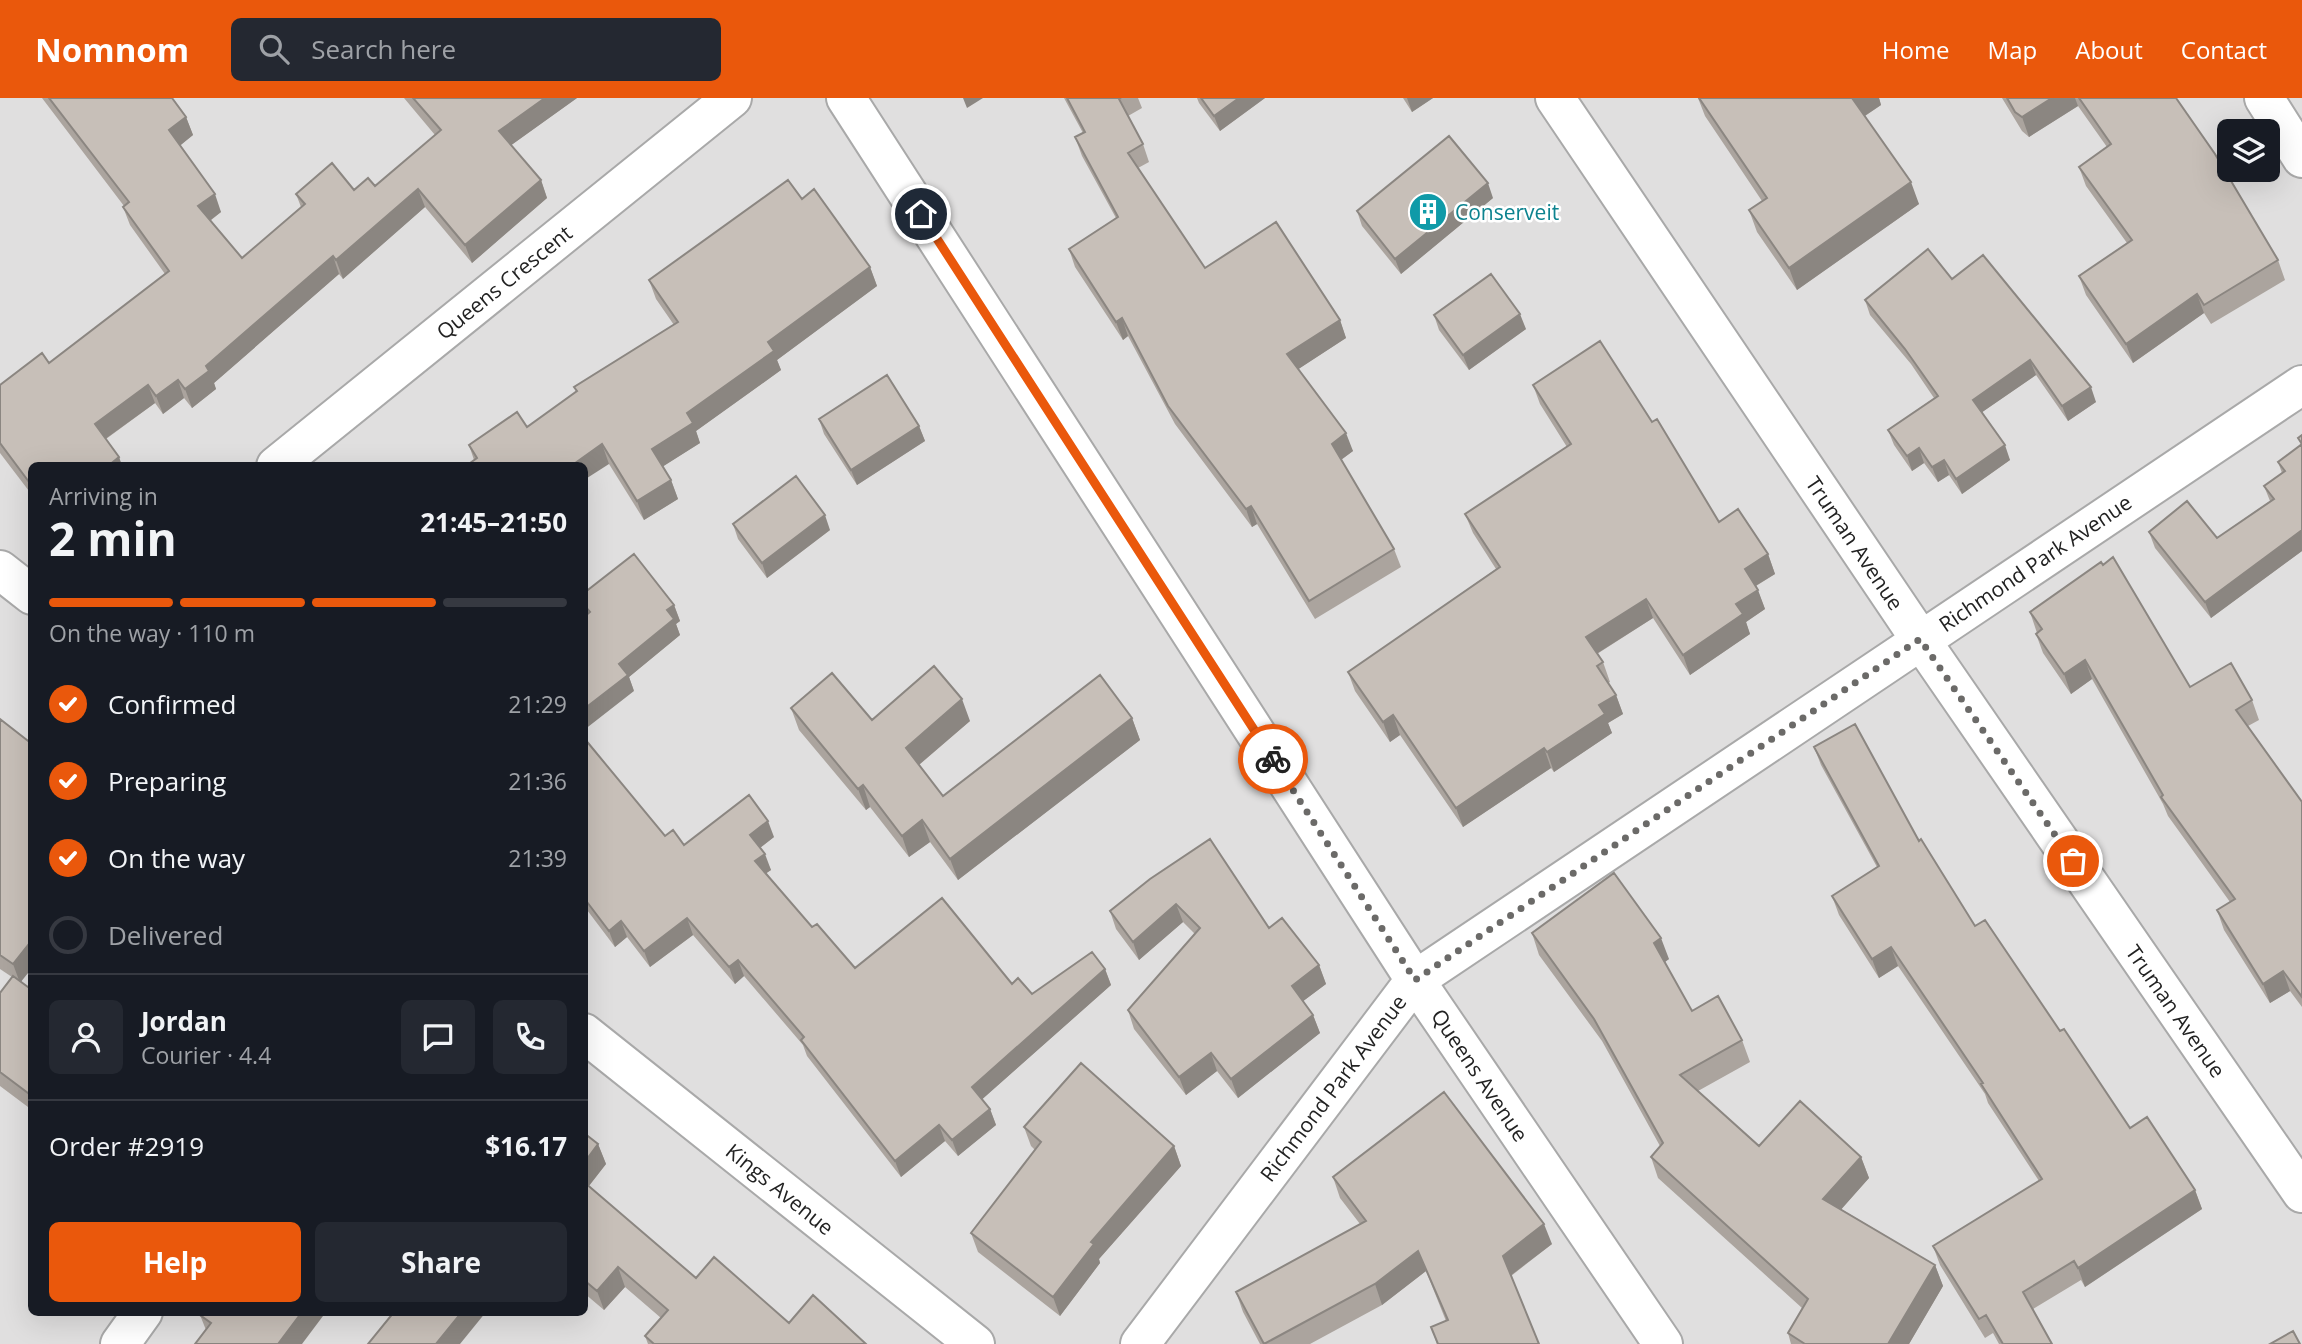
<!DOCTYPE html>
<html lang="en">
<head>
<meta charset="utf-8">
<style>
  :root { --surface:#171b24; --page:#242831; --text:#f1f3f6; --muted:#9ea1a6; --line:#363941; --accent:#ea580c }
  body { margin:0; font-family:"Open Sans",sans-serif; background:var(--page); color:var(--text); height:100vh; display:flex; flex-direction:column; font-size:26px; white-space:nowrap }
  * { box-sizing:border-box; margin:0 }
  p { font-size:23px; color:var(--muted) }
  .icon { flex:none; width:38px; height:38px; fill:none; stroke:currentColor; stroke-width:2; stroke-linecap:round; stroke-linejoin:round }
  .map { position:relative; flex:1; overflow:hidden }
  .side { position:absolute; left:28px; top:364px; width:560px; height:854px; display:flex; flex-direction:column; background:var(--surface); border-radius:10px; box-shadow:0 7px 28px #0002 }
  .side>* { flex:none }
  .tools { position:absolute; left:2217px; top:21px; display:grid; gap:14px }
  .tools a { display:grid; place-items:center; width:63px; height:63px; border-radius:10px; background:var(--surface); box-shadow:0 7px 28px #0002; font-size:35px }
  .pin { position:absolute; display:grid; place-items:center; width:60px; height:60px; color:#fff; margin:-30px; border:4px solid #fff; border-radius:50%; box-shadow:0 2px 7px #0007 }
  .courier { position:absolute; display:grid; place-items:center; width:70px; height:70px; margin:-35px; border:5px solid #ea580c; border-radius:50%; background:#fff; color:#222; box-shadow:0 2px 9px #0007 }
  .summary em { font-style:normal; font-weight:700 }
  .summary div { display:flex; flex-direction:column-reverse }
  .summary { display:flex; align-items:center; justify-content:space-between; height:119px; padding:0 21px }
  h1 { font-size:46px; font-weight:700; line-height:52px }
  .bar { display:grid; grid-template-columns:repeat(4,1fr); gap:10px 7px; align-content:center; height:84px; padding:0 21px }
  .bar i { height:9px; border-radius:5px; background:var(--line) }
  .bar .selected { background:var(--accent) }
  .bar p { grid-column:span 4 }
  .line { display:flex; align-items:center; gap:18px; padding:0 21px; border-top:2px solid var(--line) }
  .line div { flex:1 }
  .round { display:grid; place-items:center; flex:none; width:74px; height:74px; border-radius:10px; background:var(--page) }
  ol { padding:0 21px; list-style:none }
  li { display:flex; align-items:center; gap:21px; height:77px }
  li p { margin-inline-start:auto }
  li .icon { padding:7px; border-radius:50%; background:var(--accent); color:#fff; stroke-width:4 }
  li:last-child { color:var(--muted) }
  li i { width:38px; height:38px; border:4px solid var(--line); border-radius:50% }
  .button { display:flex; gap:14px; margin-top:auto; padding:14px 21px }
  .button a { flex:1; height:80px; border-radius:10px; background:var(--accent); color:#fff; font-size:28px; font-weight:700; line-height:80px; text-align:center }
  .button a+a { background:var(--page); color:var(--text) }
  header { display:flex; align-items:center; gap:42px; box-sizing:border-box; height:98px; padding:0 35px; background:var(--accent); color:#fff }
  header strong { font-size:33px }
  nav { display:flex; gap:38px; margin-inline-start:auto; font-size:24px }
  .search { width:490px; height:63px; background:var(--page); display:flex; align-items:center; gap:18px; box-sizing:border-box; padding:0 24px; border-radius:10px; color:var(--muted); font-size:26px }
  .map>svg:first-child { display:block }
  .residential { fill:#e0dfdf; fill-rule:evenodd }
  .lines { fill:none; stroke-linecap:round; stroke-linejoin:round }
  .minor-casing { stroke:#a9a9a9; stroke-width:42 }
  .minor { stroke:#fff; stroke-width:38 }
  .wall { fill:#aba49e }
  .shaded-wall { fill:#8b8681 }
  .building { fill:#c7bfb8; stroke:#8b8681; stroke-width:2 }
  .done { stroke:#6b6a68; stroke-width:7; stroke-dasharray:0 12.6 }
  .route { stroke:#ea580c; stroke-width:9 }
  .labels { text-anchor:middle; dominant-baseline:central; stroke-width:5; stroke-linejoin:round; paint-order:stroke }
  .culture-label { font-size:21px; fill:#0d838f; stroke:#fff; text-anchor:start }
  .street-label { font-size:21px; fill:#222; stroke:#fff }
</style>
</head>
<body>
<header>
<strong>Nomnom</strong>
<div class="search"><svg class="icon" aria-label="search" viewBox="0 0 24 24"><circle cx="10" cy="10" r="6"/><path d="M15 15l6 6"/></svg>Search here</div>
<nav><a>Home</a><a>Map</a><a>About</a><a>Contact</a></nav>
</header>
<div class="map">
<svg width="2302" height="1246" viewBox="0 0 2302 1246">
  <rect width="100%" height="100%" fill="#f2efe9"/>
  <path class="residential" d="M0 0H2302V1246H0ZM2230 33H2268V72H2230ZM32 368H584V1214H32Z"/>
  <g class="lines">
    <g class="minor-casing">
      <path id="minor" d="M846 0 1415 882 1663 1246
        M1555 0 1920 541 2302 1095
        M2264 0 2302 60
        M276 368 732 0
        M0 472 32 497
        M584 935 975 1246
        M120 1246 143 1214
        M1140 1246 1415 882 2302 287"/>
    </g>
    <use href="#minor" class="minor"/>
  </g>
  <path class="wall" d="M42 0H172L186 19 193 37 180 47 221 114 210 123 242 160 301 109 296 96 354 92 375 88 435 37 404 0H577L511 47 541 82 547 100 472 165 425 109 343 181 339 176 214 285 216 291 192 310 184 300 163 316 155 305 106 341 119 359 122 368H32V397L0 355V287L49 265 165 176 130 127 123 109 124 108Z
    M1064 0H1138L1142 10 1128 18 1143 46 1149 64 1138 70 1205 170 1340 222 1346 240 1298 271 1353 353 1341 362 1394 451 1401 469 1315 521 1257 426 1252 429 1175 326 1128 238 1123 242 1075 169 1069 151 1116 120 1082 58 1075 39 1083 35Z
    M1197 0H1265L1220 33 1199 5Z
    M1403 0H1433L1412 14Z
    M1698 0H1879L1881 7 1865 18 1919 106 1797 192 1757 134 1749 112 1762 103 1705 18Z
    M2002 0H2176L2278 162 2285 182 2211 226 2204 215 2133 265 2086 197 2079 178 2127 145 2086 88 2079 69 2107 49 2078 8 2029 39 2022 33Z
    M1493 100 1401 176 1362 128 1357 113Z
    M802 101 870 169 877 188 777 262 781 272 696 333 700 345 663 368 671 382 678 401 644 422 609 366 474 362 469 347 527 329 576 294 574 289 674 227 656 201 649 182Z
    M1952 181 2096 304 2068 323 2036 277 1982 314 2010 362 1962 396 1949 377 1938 384 1924 365 1912 373 1894 347 1888 332 1934 300 1911 266 1870 217 1865 202Z
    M1434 217 1526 231 1469 272 1439 232Z
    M1533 287 1652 324 1719 424 1768 456 1775 476 1756 488 1765 511 1746 524 1750 536 1690 577 1653 520 1597 556 1603 564 1610 584 1608 585 1616 597 1623 616 1608 625 1612 635 1554 674 1551 670 1463 729 1400 637 1390 644 1355 593 1348 574 1496 471 1473 435 1465 416 1567 349 1540 306Z
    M819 321 919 328 925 343 857 387 824 336Z
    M2302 337V453L2211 520 2155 450 2149 434 2217 440 2270 403 2264 388 2282 375 2278 364 2301 347 2298 340Z
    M733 426 830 432 767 480 738 441Z
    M584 495 674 507 680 523 676 526 680 537 629 579 634 593 584 515Z
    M2030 514 2190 589 2252 602 2259 622 2248 628 2302 704V909L2290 893 2270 905 2224 832 2217 812 2230 804 2168 718 2163 706 2092 581 2071 596 2043 555 2036 536 2037 535Z
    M791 610 872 622 970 623 919 667 943 698 1132 620 1140 642 958 782 930 744 909 759 870 709 866 712 799 632Z
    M0 621 21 884 32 892V1012L0 988V895L12 879 0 871Z
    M584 640 665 738 684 747 774 739 760 750 771 772 766 775 812 829 855 870 1012 886 1032 896 1105 871 1111 887 982 1001 990 1011 996 1027 958 1058 945 1043 901 1079 807 958 803 947 744 878 735 886 693 837 650 869 627 839 615 849 584 808Z
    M1814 649 1919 743 1975 828 2060 933 2130 1030 2195 1092 2202 1111 2085 1189 2081 1182 2033 1211 2052 1246H1999L1993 1235 1985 1240 1940 1167 1933 1148 2039 1083 1988 1005 1985 996 1898 868 1879 880 1839 817 1832 798 1877 769 1821 667Z
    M1150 781 1269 830 1319 867 1326 886 1303 903 1313 917 1320 935 1238 1000 1217 973 1186 997 1134 931 1128 912 1195 836 1183 824 1139 862 1116 831 1110 813Z
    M1532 835 1669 861 1664 864 1692 913 1742 942 1750 964 1698 993 1759 1048 1861 1059 1869 1080 1841 1111 1935 1167 1943 1188 1909 1246H1791L1788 1235 1802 1210 1658 1080 1651 1059 1660 1048 1602 943 1539 857Z
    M1024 1029 1174 1048 1181 1068 1099 1161 1100 1165 1060 1218 978 1154 971 1135 1035 1052 1031 1048Z
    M584 1035 598 1046 606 1066 589 1088 696 1180 789 1225 866 1246H648L645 1238 661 1220 625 1189 604 1212 584 1195Z
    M1333 1079 1552 1146 1511 1178 1539 1246H1437L1431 1229 1446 1223 1426 1173 1382 1207 1310 1246H1260L1243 1214 1236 1194 1360 1126 1340 1100Z
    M326 1214 206 1232 200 1217Z"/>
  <path class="shaded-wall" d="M545 0H577L506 51 499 33Z
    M963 0H983L967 10Z
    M1239 0H1265L1220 33 1214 18Z
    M1407 0H1433L1412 14Z
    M1852 0H1879L1881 7 1860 21Z
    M2052 0H2075L2078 8 2029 39 2022 19Z
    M186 19 193 37 176 51 169 32Z
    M541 82 547 100 472 165 465 147Z
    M1911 84 1919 106 1797 192 1789 170Z
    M1488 85 1493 100 1401 176 1395 161Z
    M418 91 425 109 343 181 336 162Z
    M215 96 221 114 204 127 198 108Z
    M333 158 339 176 214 285 216 291 192 310 185 291 206 268Z
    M870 169 877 188 777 262 781 272 696 333 700 345 659 371 652 351 687 315 768 244Z
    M2197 196 2204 215 2133 265 2126 246Z
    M1520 216 1526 231 1469 272 1463 257Z
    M1122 220 1128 238 1123 242 1116 224Z
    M1340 222 1346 240 1294 274 1287 256Z
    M2030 262 2036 277 1978 317 1973 302Z
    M178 282 184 300 163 316 156 298Z
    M148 287 155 305 101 344 95 326Z
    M2091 289 2096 304 2068 323 2062 308Z
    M919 328 925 343 857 387 851 372Z
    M1346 335 1353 353 1338 364 1332 346Z
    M602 346 609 366 584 382V368H571Z
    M2005 347 2010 362 1962 396 1956 381Z
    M1919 350 1924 365 1912 373 1907 358Z
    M119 359 122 368H108Z
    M1944 362 1949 377 1938 384 1932 369Z
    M671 382 678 401 644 422 637 403Z
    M1251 408 1257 426 1252 429 1246 411Z
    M825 417 830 432 767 480 762 465Z
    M2302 432V453L2211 520 2205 504Z
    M1768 456 1775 476 1752 490 1745 471Z
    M1758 492 1765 511 1746 524 1750 536 1690 577 1683 557 1736 506Z
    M1646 501 1653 520 1593 558 1586 539Z
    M674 507 680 523 676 526 680 537 629 579 634 593 584 632V611L619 566 667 512Z
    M2085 562 2092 581 2071 596 2064 576Z
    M1616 597 1623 616 1608 625 1612 635 1554 674 1547 654 1599 607Z
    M962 601 970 623 914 671 906 650Z
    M1393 617 1400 637 1390 644 1383 624Z
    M1132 620 1140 642 958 782 950 761Z
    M1544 650 1551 670 1463 729 1456 710Z
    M863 687 870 709 866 712 858 691Z
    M922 722 930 744 909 759 902 738Z
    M768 723 774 739 756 753 750 737Z
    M765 756 771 772 761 779 755 763Z
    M1176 806 1183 824 1139 862 1133 844Z
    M687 820 693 837 650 869 644 853Z
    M621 823 627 839 615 849 609 833Z
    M1661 840 1669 861 1661 867 1654 845Z
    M32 842V870L20 885 13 866Z
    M1891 849 1898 868 1879 880 1872 861Z
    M738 862 744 878 735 886 729 869Z
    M1319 867 1326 886 1298 907 1292 888Z
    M1105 871 1111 887 978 1005 972 989Z
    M2283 873 2290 893 2270 905 2263 886Z
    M1313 917 1320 935 1238 1000 1231 981Z
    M1211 955 1217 973 1186 997 1179 979Z
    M990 1011 996 1027 958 1058 952 1042Z
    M939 1027 945 1043 901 1079 895 1063Z
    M598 1046 606 1066 584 1094V1065Z
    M1174 1048 1181 1068 1099 1161 1100 1165 1060 1218 1053 1199 1091 1144Z
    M1861 1059 1869 1080 1831 1123 1823 1101Z
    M2195 1092 2202 1111 2085 1189 2078 1170Z
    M1544 1126 1552 1146 1510 1178 1503 1158Z
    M1418 1153 1426 1173 1382 1207 1375 1186Z
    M1935 1167 1943 1188 1909 1246H1888Z
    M618 1169 625 1189 604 1212 597 1193Z
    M302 1214H326L302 1246H278Z
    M462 1214H486L460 1246H436Z"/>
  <path class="building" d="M49 0H172L186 19 169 32 215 96 198 108 242 160 305 106 296 96 332 65 354 92 368 80 375 88 441 32 413 0H545L499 33 541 82 465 147 418 91 336 162 333 158 206 268 209 273 185 291 178 282 156 298 148 287 95 326 119 359 108 368H32V388L0 345V287L42 255 49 265 169 173 123 109 129 104Z
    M1067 0H1121L1119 1 1143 46 1128 55 1205 170 1276 124 1340 222 1287 256 1346 335 1332 346 1394 451 1309 503 1251 408 1246 411 1168 308 1122 220 1116 224 1069 151 1118 119 1075 39 1085 34Z
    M1201 0H1239L1214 18Z
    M1699 0H1852L1911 84 1789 170 1749 112 1767 100Z
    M2007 0H2052L2022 19 2015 14Z
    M2079 0H2176L2215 56 2278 162 2204 207 2197 196 2126 246 2079 178 2132 142 2079 69 2111 46Z
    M1449 38 1488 85 1395 161 1357 113Z
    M788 82 802 101 814 91 870 169 768 244 774 253 687 315 693 325 652 351 671 382 637 403 602 346 571 368H466L477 360 469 347 517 314 527 329 577 293 574 289 678 224 649 182Z
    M1928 151 1952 181 1983 157 2091 289 2062 308 2030 262 1973 302 2005 347 1956 381 1944 362 1932 369 1919 350 1907 358 1888 332 1938 298 1905 251 1865 202Z
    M1491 176 1520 216 1463 257 1434 217Z
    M1600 243 1652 324 1657 321 1719 424 1738 411 1768 456 1745 471 1758 492 1736 506 1743 516 1683 557 1646 501 1586 539 1603 564 1597 568 1616 597 1599 607 1605 616 1547 654 1544 650 1456 710 1393 617 1383 624 1348 574 1500 469 1465 416 1571 346 1533 287Z
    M887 277 919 328 851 372 819 321Z
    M2302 337V346L2298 340Z
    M2302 346V432L2205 504 2149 434 2187 403 2217 440 2274 401 2264 388 2285 373 2278 364Z
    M796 378 825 417 762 465 733 426Z
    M634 456 674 507 667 512 674 521 619 566 628 577 584 611V519L590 514 584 507V495Z
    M2113 459 2190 589 2231 565 2252 602 2236 612 2302 704V899L2283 873 2263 886 2217 812 2235 801 2161 699 2163 697 2085 562 2064 576 2036 536 2042 531 2030 514 2101 464 2103 467Z
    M934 568 962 601 906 650 943 698 1100 577 1132 620 950 761 922 722 902 738 863 687 858 691 791 610 832 575 872 622Z
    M0 621 32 646V842L13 866 0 857Z
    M1855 626 1919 743 1921 741 1975 828 1985 822 2060 933 2064 931 2130 1030 2147 1019 2195 1092 2078 1170 2074 1163 2023 1194 2052 1246H2003L1986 1217 1979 1221 1933 1148 2042 1081 1981 986 1983 985 1891 849 1872 861 1832 798 1879 768 1814 649Z
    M584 640 665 738 673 732 684 747 749 697 768 723 750 737 765 756 755 763 812 829 817 826 855 870 942 800 1012 886 1018 880 1032 896 1092 854 1105 871 972 989 990 1011 952 1042 939 1027 895 1063 801 942 804 939 738 862 729 869 687 820 644 853 621 823 609 833 584 800Z
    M1210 741 1269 830 1282 820 1319 867 1292 888 1313 917 1231 981 1211 955 1179 979 1128 912 1200 830 1176 806 1133 844 1110 813 1150 781Z
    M1614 775 1661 840 1654 845 1692 913 1718 898 1742 942 1680 977 1759 1048 1800 1003 1861 1059 1823 1101 1935 1167 1888 1246H1805L1788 1235 1808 1201 1651 1059 1663 1045 1594 921 1532 835Z
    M13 878 32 892V998L0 974V895Z
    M1081 965 1174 1048 1091 1144 1094 1146 1053 1199 971 1135 1041 1044 1024 1029Z
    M1444 994 1544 1126 1503 1158 1539 1246H1438L1431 1229 1448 1222 1418 1153 1375 1186 1264 1246 1236 1194 1366 1123 1333 1079Z
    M584 1035 598 1046 584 1065Z
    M584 1084 696 1180 714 1159 789 1225 813 1197 866 1246H654L645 1238 668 1212 618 1169 597 1193 584 1182Z
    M201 1214H302L278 1246H195L211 1225 200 1217Z
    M394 1214H462L436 1246H368Z
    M2293 1233 2300 1246H2270Z"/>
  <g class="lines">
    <path class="done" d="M1273 661 1415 882 1920 541 2073 763"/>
    <path class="route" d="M921 116 1273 661"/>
  </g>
  <defs>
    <g id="building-disc" transform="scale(2.0125)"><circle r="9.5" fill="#0f9aa8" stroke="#fff"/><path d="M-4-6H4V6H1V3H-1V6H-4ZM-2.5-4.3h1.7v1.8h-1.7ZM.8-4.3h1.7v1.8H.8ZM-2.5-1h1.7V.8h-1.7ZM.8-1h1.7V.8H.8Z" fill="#fff"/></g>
  </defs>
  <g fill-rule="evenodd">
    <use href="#building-disc" x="1428" y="114"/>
  </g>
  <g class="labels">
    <g class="culture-label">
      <text x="1455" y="114">Conserveit</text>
    </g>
    <g class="street-label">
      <text transform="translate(504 184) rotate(-39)">Queens Crescent</text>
      <text transform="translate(1855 445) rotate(56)">Truman Avenue</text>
      <text transform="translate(2035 465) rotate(-34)">Richmond Park Avenue</text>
      <text transform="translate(2176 913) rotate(55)">Truman Avenue</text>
      <text transform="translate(1480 977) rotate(56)">Queens Avenue</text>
      <text transform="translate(1333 990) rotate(-53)">Richmond Park Avenue</text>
      <text transform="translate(780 1091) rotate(39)">Kings Avenue</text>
    </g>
  </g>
</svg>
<div class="tools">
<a><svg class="icon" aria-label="layers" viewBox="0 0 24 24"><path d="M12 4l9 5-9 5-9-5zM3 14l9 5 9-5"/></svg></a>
</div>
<div class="pin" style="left:2073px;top:763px;background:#ea580c"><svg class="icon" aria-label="bag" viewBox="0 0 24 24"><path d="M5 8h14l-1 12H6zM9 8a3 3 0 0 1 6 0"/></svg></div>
<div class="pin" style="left:921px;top:116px;background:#1f2937"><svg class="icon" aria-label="home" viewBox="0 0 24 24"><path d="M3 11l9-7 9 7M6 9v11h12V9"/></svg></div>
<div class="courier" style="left:1273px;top:661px"><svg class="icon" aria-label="bike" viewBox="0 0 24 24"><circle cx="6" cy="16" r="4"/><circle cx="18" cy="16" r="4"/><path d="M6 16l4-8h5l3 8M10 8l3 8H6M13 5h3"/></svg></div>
<section class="side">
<div class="summary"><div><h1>2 min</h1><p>Arriving in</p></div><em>21:45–21:50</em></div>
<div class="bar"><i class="selected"></i><i class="selected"></i><i class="selected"></i><i></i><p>On the way · 110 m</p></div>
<ol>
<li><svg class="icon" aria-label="check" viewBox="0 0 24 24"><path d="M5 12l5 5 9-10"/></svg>Confirmed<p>21:29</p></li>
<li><svg class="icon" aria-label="check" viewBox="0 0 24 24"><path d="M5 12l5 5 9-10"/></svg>Preparing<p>21:36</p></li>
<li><svg class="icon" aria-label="check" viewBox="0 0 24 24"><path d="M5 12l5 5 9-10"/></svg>On the way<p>21:39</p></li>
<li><i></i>Delivered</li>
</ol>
<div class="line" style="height:126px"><a class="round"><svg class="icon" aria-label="person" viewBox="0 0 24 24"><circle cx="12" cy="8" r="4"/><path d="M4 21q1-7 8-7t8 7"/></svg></a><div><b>Jordan</b><p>Courier · 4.4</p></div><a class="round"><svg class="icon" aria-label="chat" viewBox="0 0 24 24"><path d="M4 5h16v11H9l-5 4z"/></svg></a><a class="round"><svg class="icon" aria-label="phone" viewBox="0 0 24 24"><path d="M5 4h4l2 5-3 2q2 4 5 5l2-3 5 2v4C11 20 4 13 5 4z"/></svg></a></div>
<div class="line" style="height:91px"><div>Order #2919</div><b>$16.17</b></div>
<div class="button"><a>Help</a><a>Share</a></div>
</section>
</div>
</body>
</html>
